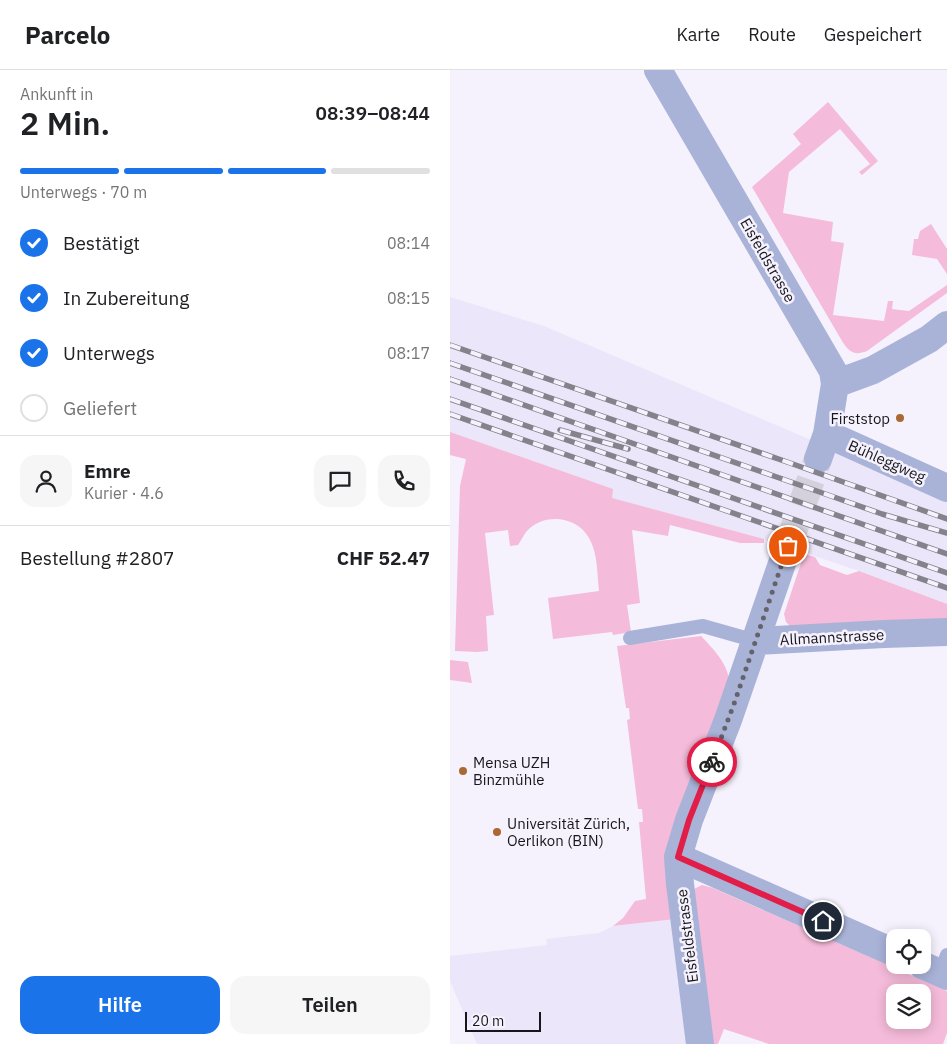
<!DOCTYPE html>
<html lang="de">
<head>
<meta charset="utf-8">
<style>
  :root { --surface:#fff; --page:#f6f6f6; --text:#202124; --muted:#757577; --line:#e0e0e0; --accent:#1a73e8 }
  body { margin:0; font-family:"IBM Plex Sans",sans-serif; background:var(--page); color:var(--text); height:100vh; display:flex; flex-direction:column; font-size:19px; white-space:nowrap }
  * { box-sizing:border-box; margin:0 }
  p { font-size:16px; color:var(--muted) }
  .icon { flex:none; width:28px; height:28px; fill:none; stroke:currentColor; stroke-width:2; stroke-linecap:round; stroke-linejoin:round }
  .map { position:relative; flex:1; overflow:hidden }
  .panel { display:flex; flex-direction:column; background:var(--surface); width:450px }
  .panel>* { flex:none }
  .fabs { position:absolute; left:436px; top:859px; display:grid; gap:10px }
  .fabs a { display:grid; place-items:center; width:45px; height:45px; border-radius:10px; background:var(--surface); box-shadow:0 2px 12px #0003; font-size:25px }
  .scale { position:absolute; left:15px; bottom:12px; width:76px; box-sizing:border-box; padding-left:5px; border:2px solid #17161a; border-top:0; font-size:14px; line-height:18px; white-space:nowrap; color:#17161a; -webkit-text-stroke:4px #f5f2fe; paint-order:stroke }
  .pin { position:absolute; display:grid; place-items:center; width:42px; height:42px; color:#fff; margin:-21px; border:2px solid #fff; border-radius:50%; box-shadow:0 1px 5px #0007 }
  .courier { position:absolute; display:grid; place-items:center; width:50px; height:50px; margin:-25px; border:4px solid #e11d48; border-radius:50%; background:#fff; color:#222; box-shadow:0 1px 6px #0007 }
  .summary em { font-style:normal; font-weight:600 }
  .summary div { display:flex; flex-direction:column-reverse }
  .summary { display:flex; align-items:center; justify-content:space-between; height:85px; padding:0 20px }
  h1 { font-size:32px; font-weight:600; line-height:38px }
  .bar { display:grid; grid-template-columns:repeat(4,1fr); gap:8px 5px; align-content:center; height:60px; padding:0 20px }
  .bar i { height:6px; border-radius:4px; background:var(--line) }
  .bar .active { background:var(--accent) }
  .bar p { grid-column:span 4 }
  .line { display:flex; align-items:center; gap:12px; padding:0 20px; border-top:1px solid var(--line) }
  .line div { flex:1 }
  .round { display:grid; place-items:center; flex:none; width:52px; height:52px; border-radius:15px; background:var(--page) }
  ol { padding:0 20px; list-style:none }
  li { display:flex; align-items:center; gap:15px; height:55px }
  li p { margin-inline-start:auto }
  li .icon { padding:5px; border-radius:50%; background:var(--accent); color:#fff; stroke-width:4 }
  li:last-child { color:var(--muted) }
  li i { width:28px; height:28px; border:2px solid var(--line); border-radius:50% }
  .action { display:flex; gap:10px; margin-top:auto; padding:10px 20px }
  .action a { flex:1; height:58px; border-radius:15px; background:var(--accent); color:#fff; font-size:20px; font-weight:600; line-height:58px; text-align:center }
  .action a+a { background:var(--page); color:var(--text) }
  header { display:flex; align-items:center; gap:30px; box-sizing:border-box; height:70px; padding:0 25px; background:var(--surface); border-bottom:1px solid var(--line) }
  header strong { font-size:24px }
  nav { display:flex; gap:28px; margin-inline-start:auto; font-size:18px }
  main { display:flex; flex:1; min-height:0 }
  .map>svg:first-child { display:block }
  .built { fill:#ebe6f9 }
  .green { fill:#f5bbda; fill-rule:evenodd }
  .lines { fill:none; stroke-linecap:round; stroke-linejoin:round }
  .street-tunnel { stroke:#d4d1dc; stroke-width:28; stroke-dasharray:28 14; stroke-linecap:butt }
  .lane { stroke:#a9b3d8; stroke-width:14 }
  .street { stroke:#a9b3d8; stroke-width:28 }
  .rail-casing { stroke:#84828a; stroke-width:5.5 }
  .rail { stroke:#f5f2fe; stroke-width:4; stroke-dasharray:11; stroke-linecap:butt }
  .done { stroke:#65636a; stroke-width:5; stroke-dasharray:0 9 }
  .route { stroke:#e11d48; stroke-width:6 }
  .poi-dot { fill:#aa6834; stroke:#f5f2fe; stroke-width:2 }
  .labels { text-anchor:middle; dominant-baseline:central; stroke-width:5; stroke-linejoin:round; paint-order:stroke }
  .street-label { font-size:15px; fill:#17161a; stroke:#f5f2fe }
  .poi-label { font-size:15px; fill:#17161a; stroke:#f5f2fe; text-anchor:start }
</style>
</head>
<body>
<header>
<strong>Parcelo</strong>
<nav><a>Karte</a><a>Route</a><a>Gespeichert</a></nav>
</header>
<main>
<section class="panel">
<div class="summary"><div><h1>2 Min.</h1><p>Ankunft in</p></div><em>08:39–08:44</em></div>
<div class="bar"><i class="active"></i><i class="active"></i><i class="active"></i><i></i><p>Unterwegs · 70 m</p></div>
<ol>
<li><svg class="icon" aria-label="check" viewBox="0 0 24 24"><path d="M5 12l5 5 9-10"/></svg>Bestätigt<p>08:14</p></li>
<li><svg class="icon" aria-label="check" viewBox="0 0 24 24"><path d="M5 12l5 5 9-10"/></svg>In Zubereitung<p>08:15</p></li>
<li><svg class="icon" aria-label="check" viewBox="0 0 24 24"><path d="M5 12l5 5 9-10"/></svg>Unterwegs<p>08:17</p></li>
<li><i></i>Geliefert</li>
</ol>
<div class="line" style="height:90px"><a class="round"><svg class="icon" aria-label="person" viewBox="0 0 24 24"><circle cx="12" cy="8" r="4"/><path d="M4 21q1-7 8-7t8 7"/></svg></a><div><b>Emre</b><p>Kurier · 4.6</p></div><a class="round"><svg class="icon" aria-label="chat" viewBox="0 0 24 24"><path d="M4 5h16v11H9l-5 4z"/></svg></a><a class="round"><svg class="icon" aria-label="phone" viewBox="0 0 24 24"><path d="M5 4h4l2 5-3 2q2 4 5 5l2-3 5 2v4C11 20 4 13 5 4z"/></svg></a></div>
<div class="line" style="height:65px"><div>Bestellung #2807</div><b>CHF 52.47</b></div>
<div class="action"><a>Hilfe</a><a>Teilen</a></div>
</section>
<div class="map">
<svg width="497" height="974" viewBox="0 0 497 974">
  <rect width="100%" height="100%" fill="#f5f2fe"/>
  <path class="built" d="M0 227 94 256 497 428V534L409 501 314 469 0 385Z
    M226 849 243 974H27L0 911V886L97 875 96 869 149 863 163 856Z"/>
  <path class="green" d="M378 32 428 91 412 105 409 102 420 94 390 59 339 102 333 143 383 152 381 171 394 173 383 245 434 251 438 231H443L442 239 459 241 497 215V223L417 281C404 286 399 282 392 271L302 117 351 74 343 64Z
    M481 154 497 179V204L487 189 462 185 464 169H468L470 161Z
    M0 362 163 419 162 428 314 469V473H290L220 455 218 466 182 460 190 533 177 535 181 562 163 565 162 562 103 569 98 528 149 521C147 504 148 483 139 468 127 446 93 442 76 462 73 466 71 471 68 475L60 476 58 460 35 463 44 545 36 546 38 581 27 582 5 581 10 416 16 389 0 385Z
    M354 484 365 487 370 495 397 505 409 501 497 534V553L340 556 336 552 334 544Z
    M251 566C263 579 276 591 279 609L226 849 163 856 173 848 185 831 196 829 189 752H193L192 739H188L177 650 180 649 179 638H176L167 576Z
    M0 590 18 592 22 613 0 610Z
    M252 815 263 818 497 921V963L493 974H319L274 959 268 974H261L242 820ZM445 922H472V950H445Z"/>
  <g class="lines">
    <path class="street-tunnel" d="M338 476 368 389"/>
    <path class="lane" d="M180 568 253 556 306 571
      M490 903 497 885"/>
    <path class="street" d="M208 0 383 301 385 314 377 364 368 389
      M385 314 423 300 479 269 497 255
      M377 364 497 418
      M306 571 434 564 497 562
      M228 787 445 883
      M472 895 497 906
      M250 974 230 814 228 787 239 750 278 650 338 476"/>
    <g class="rail-casing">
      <path id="rail" d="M0 275 340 393 497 449
        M0 293 381 426 432 444 497 463
        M0 309 497 484
        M0 329 497 503
        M0 344 497 518
        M110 360 178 379"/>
    </g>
    <use href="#rail" class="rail"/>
  </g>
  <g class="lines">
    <path class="done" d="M262 692 284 634 338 476"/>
    <path class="route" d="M262 692 239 750 228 787 373 851"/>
  </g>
  <g class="poi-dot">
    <circle cx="450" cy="348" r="5"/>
    <circle cx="13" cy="701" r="5"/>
    <circle cx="47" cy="762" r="5"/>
  </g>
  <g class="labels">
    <g class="street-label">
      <text transform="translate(318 190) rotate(60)">Eisfeldstrasse</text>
      <text transform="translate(437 391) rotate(24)">Bühleggweg</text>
      <text transform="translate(382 567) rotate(-3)">Allmannstrasse</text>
      <text transform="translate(237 866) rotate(-97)">Eisfeldstrasse</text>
    </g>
    <g class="poi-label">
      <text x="440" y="348" text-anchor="end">Firststop</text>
      <text x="23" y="692">Mensa UZH<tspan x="23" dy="17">Binzmühle</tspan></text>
      <text x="57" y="753">Universität Zürich,<tspan x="57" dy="17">Oerlikon (BIN)</tspan></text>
    </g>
  </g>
</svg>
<div class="fabs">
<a><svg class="icon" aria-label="locate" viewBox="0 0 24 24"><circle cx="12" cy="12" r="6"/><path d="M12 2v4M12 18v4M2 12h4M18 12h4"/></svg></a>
<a><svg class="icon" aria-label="layers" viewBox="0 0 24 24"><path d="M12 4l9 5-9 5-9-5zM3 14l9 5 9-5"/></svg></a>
</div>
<div class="scale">20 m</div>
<div class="pin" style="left:338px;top:476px;background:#ea580c"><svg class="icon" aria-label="bag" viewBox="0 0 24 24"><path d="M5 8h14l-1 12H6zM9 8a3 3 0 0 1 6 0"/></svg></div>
<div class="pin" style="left:373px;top:851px;background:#1f2937"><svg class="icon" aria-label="home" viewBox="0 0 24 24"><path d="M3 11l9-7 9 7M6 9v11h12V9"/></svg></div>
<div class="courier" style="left:262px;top:692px"><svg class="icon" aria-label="bike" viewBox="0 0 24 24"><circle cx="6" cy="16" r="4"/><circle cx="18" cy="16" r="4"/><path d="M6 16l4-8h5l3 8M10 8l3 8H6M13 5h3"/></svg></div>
</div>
</main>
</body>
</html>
